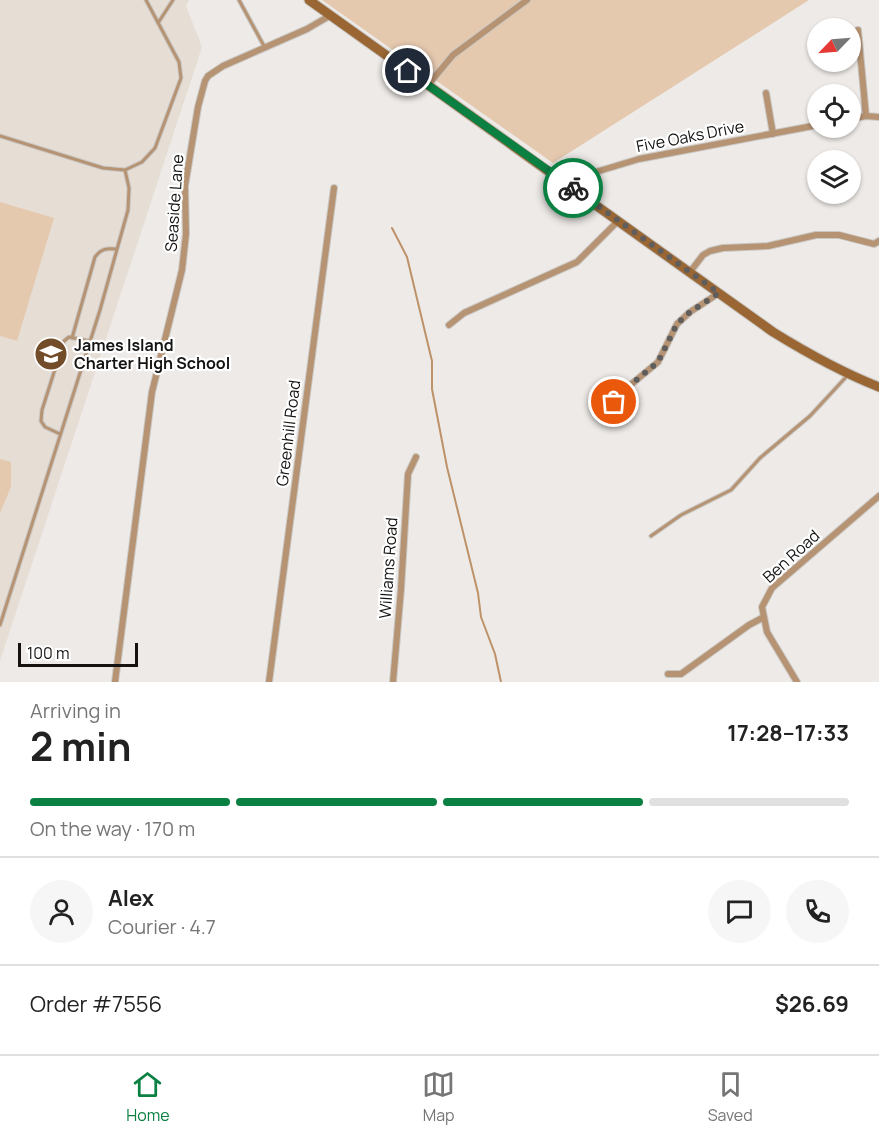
<!DOCTYPE html>
<html lang="en">
<head>
<meta charset="utf-8">
<style>
  :root { --surface:#fff; --page:#f6f6f6; --text:#222; --muted:#767676; --line:#e0e0e0; --accent:#0b8043 }
  body { margin:0; font-family:Manrope,sans-serif; background:var(--page); color:var(--text); height:100vh; display:flex; flex-direction:column; font-size:22px; white-space:nowrap }
  * { box-sizing:border-box; margin:0 }
  p { font-size:20px; color:var(--muted) }
  .icon { flex:none; width:33px; height:33px; fill:none; stroke:currentColor; stroke-width:2; stroke-linecap:round; stroke-linejoin:round }
  .map { position:relative; height:682px; overflow:hidden }
  .drawer { display:flex; flex-direction:column; background:var(--surface); flex:1 }
  .drawer>* { flex:none }
  .needle { width:39px; rotate:245deg }
  .fabs { position:absolute; left:807px; top:18px; display:grid; gap:12px }
  .fabs a { display:grid; place-items:center; width:54px; height:54px; border-radius:50%; background:var(--surface); box-shadow:0 2px 4px #0004; font-size:30px }
  .scale { position:absolute; left:18px; bottom:15px; width:120px; box-sizing:border-box; padding-left:6px; border:3px solid #141312; border-top:0; font-size:16px; line-height:21px; white-space:nowrap; color:#141312; -webkit-text-stroke:4px #fff; paint-order:stroke }
  .pin { position:absolute; display:grid; place-items:center; width:51px; height:51px; color:#fff; margin:-26px; border:3px solid #fff; border-radius:50%; box-shadow:0 2px 6px #0007 }
  .courier { position:absolute; display:grid; place-items:center; width:60px; height:60px; margin:-30px; border:4px solid #0b8043; border-radius:50%; background:#fff; color:#222; box-shadow:0 2px 8px #0007 }
  .summary em { font-style:normal; font-weight:700 }
  .summary div { display:flex; flex-direction:column-reverse }
  .summary { display:flex; align-items:center; justify-content:space-between; height:102px; padding:0 30px }
  h1 { font-size:39px; font-weight:700; line-height:45px }
  .bar { display:grid; grid-template-columns:repeat(4,1fr); gap:9px 6px; align-content:center; height:72px; padding:0 30px }
  .bar i { height:8px; border-radius:4px; background:var(--line) }
  .bar .current { background:var(--accent) }
  .bar p { grid-column:span 4 }
  .line { display:flex; align-items:center; gap:15px; padding:0 30px; border-top:2px solid var(--line) }
  .line div { flex:1 }
  .round { display:grid; place-items:center; flex:none; width:63px; height:63px; border-radius:32px; background:var(--page) }
  .tab-bar { display:flex; justify-content:space-around; align-items:center; height:84px; border-top:2px solid var(--line); background:var(--surface); font-size:16px; color:var(--muted) }
  .tab-bar a { display:grid; justify-items:center; gap:3px }
  .tab-bar .current { color:var(--accent) }
  .map>svg:first-child { display:block }
  .built { fill:#e6ddd5 }
  .green { fill:#e5c9af }
  .lines { fill:none; stroke-linecap:round; stroke-linejoin:round }
  .stream { stroke:#be9269; stroke-width:2 }
  .lane-casing { stroke:#cac8c5; stroke-width:5 }
  .street-casing { stroke:#cac8c5; stroke-width:8 }
  .secondary-casing { stroke:#cac8c5; stroke-width:11 }
  .lane { stroke:#b69372; stroke-width:3 }
  .street { stroke:#b69372; stroke-width:6 }
  .secondary { stroke:#9a6734; stroke-width:9 }
  .done { stroke:#605e5d; stroke-width:6; stroke-dasharray:0 10.8 }
  .route { stroke:#0b8043; stroke-width:8 }
  .labels { text-anchor:middle; dominant-baseline:central; stroke-width:4.5; stroke-linejoin:round; paint-order:stroke }
  .street-label { font-size:16px; fill:#141312; stroke:#fff }
  .poi-label { font-size:16px; font-weight:bold; fill:#141312; stroke:#fff; text-anchor:start }
</style>
</head>
<body>
<div class="map">
<svg width="879" height="682" viewBox="0 0 879 682">
  <rect width="100%" height="100%" fill="#edeae7"/>
  <path class="built" d="M0 0H189L186 6 202 47 0 661Z"/>
  <path class="green" d="M322 0H809L553 163Z
    M0 202 54 218 17 341 0 336Z
    M0 459 11 462V487L0 513Z"/>
  <g class="lines">
    <path class="stream" d="M392 228 407 257 432 361V389L447 467 478 593 481 617 495 654 501 682"/>
    <g class="lane-casing">
      <path id="lane" d="M239 0 264 46
        M158 23 173 0
        M0 136 103 168 125 170 142 162 155 148 181 78 179 62 146 0
        M72 338 95 257C101 249 106 248 116 249
        M60 434 45 427 41 421 42 410 64 341 69 337 89 341
        M651 536 681 515 731 490 760 458 810 416 847 376
        M0 625 100 310 128 210 129 188 125 170"/>
    </g>
    <g class="street-casing">
      <path id="street" d="M858 30 866 116
        M428 85 453 55 527 0
        M766 93 773 134
        M850 119 866 116 879 117
        M574 189 589 174 639 159 818 125
        M690 272 703 255 710 251 723 248 768 246 816 235H839L874 244 879 241
        M449 325 464 313 577 262 618 221
        M614 402 622 392 658 362 677 324 690 312 719 293
        M668 674H681L749 625 764 617
        M115 682 152 392 182 270 186 234 185 186 198 107 205 81 208 76 223 66 307 29 331 15
        M269 682 334 188
        M393 682 401 589 408 474 416 457
        M797 682 767 632 762 607 772 588 879 496"/>
    </g>
    <g class="secondary-casing">
      <path id="secondary" d="M309 0 773 332C807 353 841 372 879 387"/>
    </g>
    <use href="#lane" class="lane"/>
    <use href="#street" class="street"/>
    <use href="#secondary" class="secondary"/>
  </g>
  <g class="lines">
    <path class="done" d="M573 188 719 293 690 312 677 324 658 362 622 392 614 402"/>
    <path class="route" d="M408 71 573 188"/>
  </g>
  <defs>
    <g id="school-disc" transform="scale(1.725)"><circle r="9.5" fill="#734d29" stroke="#fff"/><path d="M0-5L7-2L0 1L-7-2ZM-4 1L0 2.5L4 1V4Q0 6-4 4Z" fill="#fff"/></g>
  </defs>
  <g fill-rule="evenodd">
    <use href="#school-disc" x="51" y="354"/>
  </g>
  <g class="labels">
    <g class="street-label">
      <text transform="translate(690 136) rotate(-11)">Five Oaks Drive</text>
      <text transform="translate(174 203) rotate(-86)">Seaside Lane</text>
      <text transform="translate(288 433) rotate(-83)">Greenhill Road</text>
      <text transform="translate(791 556) rotate(-42)">Ben Road</text>
      <text transform="translate(388 568) rotate(-86)">Williams Road</text>
    </g>
    <g class="poi-label">
      <text x="74" y="345">James Island<tspan x="74" dy="18">Charter High School</tspan></text>
    </g>
  </g>
</svg>
<div class="fabs">
<a><svg class="needle" viewBox="-14 -14 28 28"><path d="M0-13l5 13h-10z" fill="#e53935"/><path d="M0 13l5-13h-10z" fill="#767676"/></svg></a>
<a><svg class="icon" aria-label="locate" viewBox="0 0 24 24"><circle cx="12" cy="12" r="6"/><path d="M12 2v4M12 18v4M2 12h4M18 12h4"/></svg></a>
<a><svg class="icon" aria-label="layers" viewBox="0 0 24 24"><path d="M12 4l9 5-9 5-9-5zM3 14l9 5 9-5"/></svg></a>
</div>
<div class="scale">100 m</div>
<div class="pin" style="left:614px;top:402px;background:#ea580c"><svg class="icon" aria-label="bag" viewBox="0 0 24 24"><path d="M5 8h14l-1 12H6zM9 8a3 3 0 0 1 6 0"/></svg></div>
<div class="pin" style="left:408px;top:71px;background:#1f2937"><svg class="icon" aria-label="home" viewBox="0 0 24 24"><path d="M3 11l9-7 9 7M6 9v11h12V9"/></svg></div>
<div class="courier" style="left:573px;top:188px"><svg class="icon" aria-label="bike" viewBox="0 0 24 24"><circle cx="6" cy="16" r="4"/><circle cx="18" cy="16" r="4"/><path d="M6 16l4-8h5l3 8M10 8l3 8H6M13 5h3"/></svg></div>
</div>
<section class="drawer">
<div class="summary"><div><h1>2 min</h1><p>Arriving in</p></div><em>17:28–17:33</em></div>
<div class="bar"><i class="current"></i><i class="current"></i><i class="current"></i><i></i><p>On the way · 170 m</p></div>
<div class="line" style="height:108px"><a class="round"><svg class="icon" aria-label="person" viewBox="0 0 24 24"><circle cx="12" cy="8" r="4"/><path d="M4 21q1-7 8-7t8 7"/></svg></a><div><b>Alex</b><p>Courier · 4.7</p></div><a class="round"><svg class="icon" aria-label="chat" viewBox="0 0 24 24"><path d="M4 5h16v11H9l-5 4z"/></svg></a><a class="round"><svg class="icon" aria-label="phone" viewBox="0 0 24 24"><path d="M5 4h4l2 5-3 2q2 4 5 5l2-3 5 2v4C11 20 4 13 5 4z"/></svg></a></div>
<div class="line" style="height:78px"><div>Order #7556</div><b>$26.69</b></div>
</section>
<nav class="tab-bar">
<a class="current"><svg class="icon" aria-label="home" viewBox="0 0 24 24"><path d="M3 11l9-7 9 7M6 9v11h12V9"/></svg>Home</a>
<a><svg class="icon" aria-label="map" viewBox="0 0 24 24"><path d="M3 6l6-2 6 2 6-2v14l-6 2-6-2-6 2zM9 4v14M15 6v14"/></svg>Map</a>
<a><svg class="icon" aria-label="saved" viewBox="0 0 24 24"><path d="M7 4h10v16l-5-4-5 4z"/></svg>Saved</a>
</nav>
</body>
</html>
